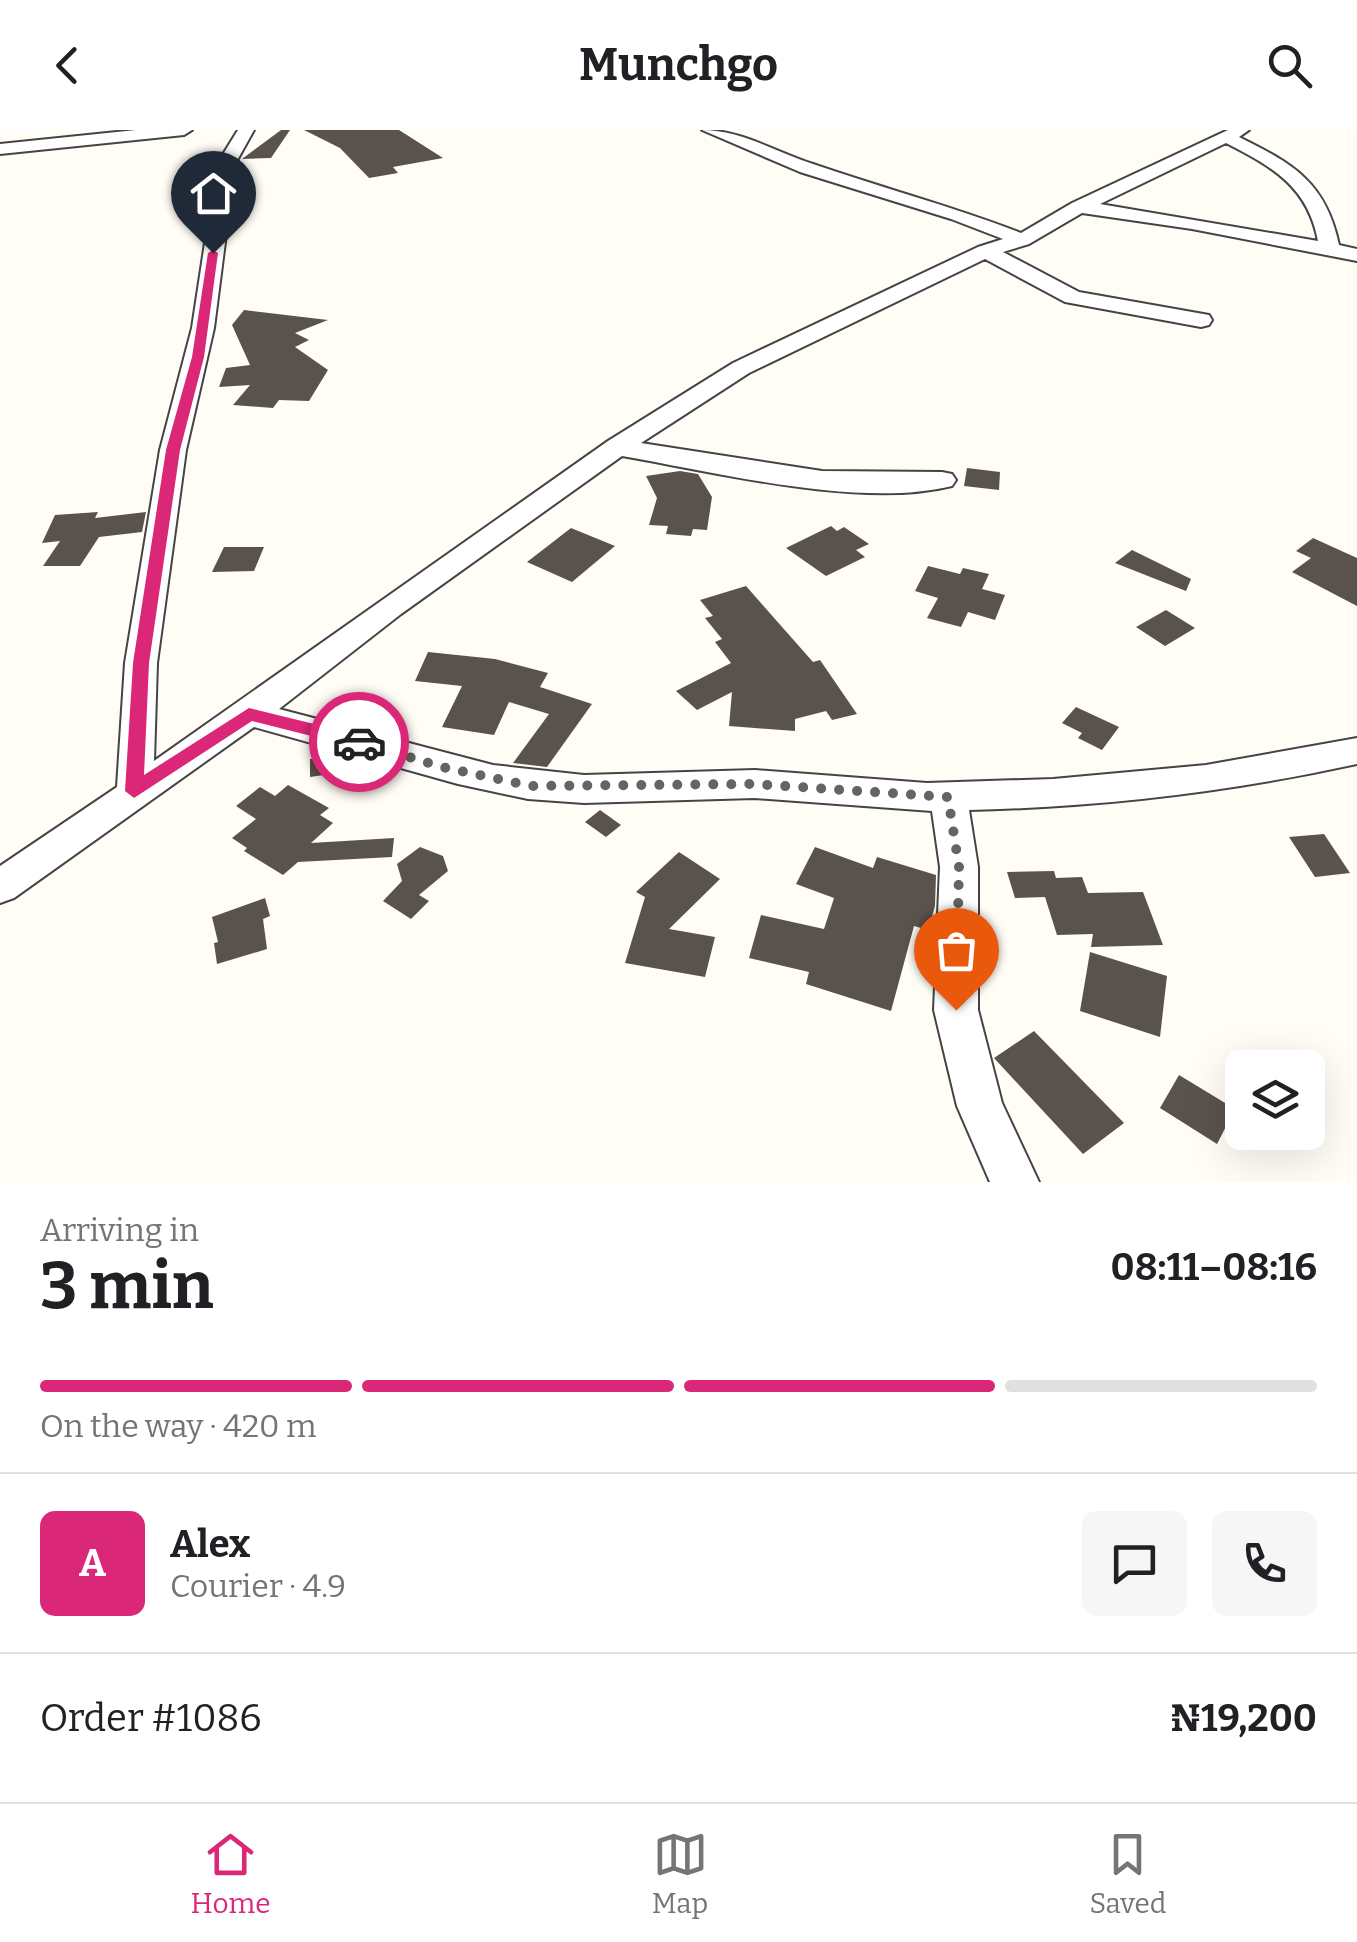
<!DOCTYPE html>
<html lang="en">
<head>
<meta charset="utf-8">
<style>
  :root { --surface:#fff; --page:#f6f6f6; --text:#202124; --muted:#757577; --line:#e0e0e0; --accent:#db2777 }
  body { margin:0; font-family:Bitter,serif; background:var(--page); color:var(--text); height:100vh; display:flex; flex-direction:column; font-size:38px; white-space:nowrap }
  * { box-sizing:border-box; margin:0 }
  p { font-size:32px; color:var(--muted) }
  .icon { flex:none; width:55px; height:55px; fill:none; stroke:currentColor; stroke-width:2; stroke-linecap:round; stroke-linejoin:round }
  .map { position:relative; height:1052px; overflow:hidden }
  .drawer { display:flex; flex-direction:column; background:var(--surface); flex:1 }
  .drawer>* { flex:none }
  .controls { position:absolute; left:1225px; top:920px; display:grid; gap:20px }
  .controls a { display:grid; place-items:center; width:100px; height:100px; border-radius:15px; background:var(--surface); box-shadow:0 10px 40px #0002; font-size:50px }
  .pin { position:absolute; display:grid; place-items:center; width:85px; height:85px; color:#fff; margin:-102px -42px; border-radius:50% 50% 50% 0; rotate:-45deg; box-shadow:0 0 10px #0007 }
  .pin .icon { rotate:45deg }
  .courier { position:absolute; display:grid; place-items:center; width:100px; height:100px; margin:-50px; border:8px solid #db2777; border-radius:50%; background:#fff; color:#222; box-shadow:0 2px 12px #0007 }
  .summary em { font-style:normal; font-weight:700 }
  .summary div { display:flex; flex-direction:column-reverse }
  .summary { display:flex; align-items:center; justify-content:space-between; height:170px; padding:0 40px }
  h1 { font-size:65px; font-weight:700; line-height:75px }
  .bar { display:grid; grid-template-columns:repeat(4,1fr); gap:15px 10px; align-content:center; height:120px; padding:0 40px }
  .bar i { height:12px; border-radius:8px; background:var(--line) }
  .bar .current { background:var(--accent) }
  .bar p { grid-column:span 4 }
  .line { display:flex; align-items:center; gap:25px; padding:0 40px; border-top:2px solid var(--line) }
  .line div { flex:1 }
  .round { display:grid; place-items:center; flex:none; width:105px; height:105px; border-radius:15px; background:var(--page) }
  header { display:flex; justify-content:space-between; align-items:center; height:130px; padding:0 40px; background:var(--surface); font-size:45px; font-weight:700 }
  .dock { display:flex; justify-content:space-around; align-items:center; height:140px; border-top:2px solid var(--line); background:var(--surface); font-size:28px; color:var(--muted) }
  .dock a { display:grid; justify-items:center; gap:5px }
  .dock .current { color:var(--accent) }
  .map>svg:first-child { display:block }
  .building { fill:#5a524d }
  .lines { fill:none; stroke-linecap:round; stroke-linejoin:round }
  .minor-casing { stroke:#444; stroke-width:4 }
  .minor { fill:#fff; fill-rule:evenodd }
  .route { fill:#db2777 }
  .done { stroke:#646461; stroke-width:10; stroke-dasharray:0 18 }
</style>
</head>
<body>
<header><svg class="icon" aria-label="back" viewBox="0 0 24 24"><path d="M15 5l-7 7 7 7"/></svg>Munchgo<svg class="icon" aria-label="search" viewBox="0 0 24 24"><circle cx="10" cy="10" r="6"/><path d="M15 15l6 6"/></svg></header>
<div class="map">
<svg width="1357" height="1052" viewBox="0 0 1357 1052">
  <rect width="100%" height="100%" fill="#fffdf5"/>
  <path class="building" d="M281 0H290L271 28 242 29Z
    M304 0H399L443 28 393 37 398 43 369 48 340 18Z
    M244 180 328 190 295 203 309 210 295 217 328 240 309 271 279 270 273 278 233 275 250 255 219 257 226 238 250 235 232 195Z
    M967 338 1000 342 999 360 964 356Z
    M680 341 698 344 712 367 707 400 693 399 691 406 666 404 668 396 649 395 657 368 646 346Z
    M98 382 95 388 146 382 142 402 99 407 80 436H43L60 411 42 413 55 385Z
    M831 396 837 401 844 397 869 414 856 420 865 427 826 446 786 418Z
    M571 398 615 416 572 452 527 432Z
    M1313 408 1357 428V476L1292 442 1311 428 1296 421Z
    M224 417H264L254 441 212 442Z
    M1132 420 1191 449 1186 461 1115 433Z
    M928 436 960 444 963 438 989 444 982 459 1005 465 995 490 968 482 961 497 927 488 938 468 915 461Z
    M746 456 813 532 820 530 857 584 832 590 826 581 795 589V601L729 596 732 562 697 580 676 561 731 533 715 512 722 509 705 488 713 486 700 470Z
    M1166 480 1195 498 1165 516 1136 497Z
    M428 522 495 529 548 543 540 557 592 574 547 637 513 633 549 584 509 572 494 605 442 597 462 556 415 551Z
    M1076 577 1119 597 1102 620 1078 608 1082 603 1062 593Z
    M338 625 337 643 310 647V629Z
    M288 655 329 678 320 685 333 693 311 713 394 708 392 727 298 732 283 745 244 721 247 718 232 708 256 689 236 676 260 657 275 666Z
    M600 680 621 695 606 707 585 692Z
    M1324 704 1350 743 1315 747 1289 707Z
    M420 717 443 726 448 741 419 765 429 771 411 789 383 771 402 751 397 734Z
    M815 717 873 738 877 727 936 745 935 776 928 800 914 796 891 881 806 854 809 842 749 828 761 785 824 799 834 768 796 754Z
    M679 722 720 749 669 799 715 807 705 847 625 833 645 767 636 762Z
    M1054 741 1056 748 1082 747 1088 763 1143 762 1163 815 1091 817 1093 804 1057 805 1045 767 1015 768 1007 742Z
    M265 768 270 786 263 789 267 819 217 834 214 813 218 812 212 787Z
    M1090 822 1167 846 1160 907 1080 881Z
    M1034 901 1124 993 1083 1024 994 928Z
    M1179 945 1235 979 1217 1014 1160 978Z"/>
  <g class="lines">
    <g class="minor-casing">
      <path id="minor" d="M136 0H192L184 5 0 24V14Z
        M238 0H254L235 34 214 198 186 320 157 533 154 631 608 311 733 233 978 117 1003 109 951 89 800 42 702 0C741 0 776 22 813 34 882 58 952 76 1021 103L1072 73 1228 0H1249L1239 7C1294 34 1326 53 1339 115L1357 119V131L1192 99 1082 83 1029 114 1003 122 1079 162 1209 185 1212 190 1209 195 1201 197 1065 172 985 129 749 243 641 313 822 341 942 342 952 344 956 350 952 356C860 379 715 342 622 326L401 484 279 579 493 635 584 645 755 640 927 653 1053 649 1206 635 1357 608V634C1229 662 1100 677 969 680L978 737V880L1002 973 1039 1052H990L957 976 934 880 940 737 932 681 755 668 584 673 528 669 458 654 254 597 14 768 0 773V736L117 657 125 533 160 320 192 198 217 34ZM1226 13C1273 37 1308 57 1318 111L1100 74Z"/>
    </g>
    <use href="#minor" class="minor"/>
  </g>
  <path class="route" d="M213 120 218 123 204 227 180 320 149 533 144 645 249 578 359 605 367 612 359 618 252 591 134 668 125 661 133 533 166 320 192 227 208 123Z"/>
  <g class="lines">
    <path class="done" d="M359 612 442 637 531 656 754 654 948 667 959 737 956 880"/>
  </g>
</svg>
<div class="controls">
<a><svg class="icon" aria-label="layers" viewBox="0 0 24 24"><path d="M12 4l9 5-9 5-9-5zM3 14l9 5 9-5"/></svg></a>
</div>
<div class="pin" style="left:956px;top:880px;background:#ea580c"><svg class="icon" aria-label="bag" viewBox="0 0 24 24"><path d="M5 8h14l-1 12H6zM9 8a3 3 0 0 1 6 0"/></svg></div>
<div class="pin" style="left:213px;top:123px;background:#1f2937"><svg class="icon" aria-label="home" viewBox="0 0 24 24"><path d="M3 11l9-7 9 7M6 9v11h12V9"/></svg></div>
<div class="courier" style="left:359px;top:612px"><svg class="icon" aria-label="car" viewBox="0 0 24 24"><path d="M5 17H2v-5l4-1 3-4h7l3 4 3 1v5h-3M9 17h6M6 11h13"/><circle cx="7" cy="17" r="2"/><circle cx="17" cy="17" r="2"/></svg></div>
</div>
<section class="drawer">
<div class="summary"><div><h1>3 min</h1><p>Arriving in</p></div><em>08:11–08:16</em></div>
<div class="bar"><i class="current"></i><i class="current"></i><i class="current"></i><i></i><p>On the way · 420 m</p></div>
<div class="line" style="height:180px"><b class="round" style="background:var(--accent);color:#fff">A</b><div><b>Alex</b><p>Courier · 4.9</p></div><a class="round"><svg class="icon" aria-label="chat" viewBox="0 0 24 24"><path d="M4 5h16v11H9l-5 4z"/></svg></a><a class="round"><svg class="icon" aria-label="phone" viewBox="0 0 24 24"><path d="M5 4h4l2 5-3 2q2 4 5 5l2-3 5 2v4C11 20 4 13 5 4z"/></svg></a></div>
<div class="line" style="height:130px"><div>Order #1086</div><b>₦19,200</b></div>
</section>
<nav class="dock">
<a class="current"><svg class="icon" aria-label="home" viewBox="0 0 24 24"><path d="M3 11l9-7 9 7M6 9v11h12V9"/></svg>Home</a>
<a><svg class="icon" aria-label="map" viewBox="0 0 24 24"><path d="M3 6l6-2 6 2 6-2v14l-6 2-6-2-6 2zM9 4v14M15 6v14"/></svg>Map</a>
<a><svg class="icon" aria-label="saved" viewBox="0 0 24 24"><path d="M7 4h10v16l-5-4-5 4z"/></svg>Saved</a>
</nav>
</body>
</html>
